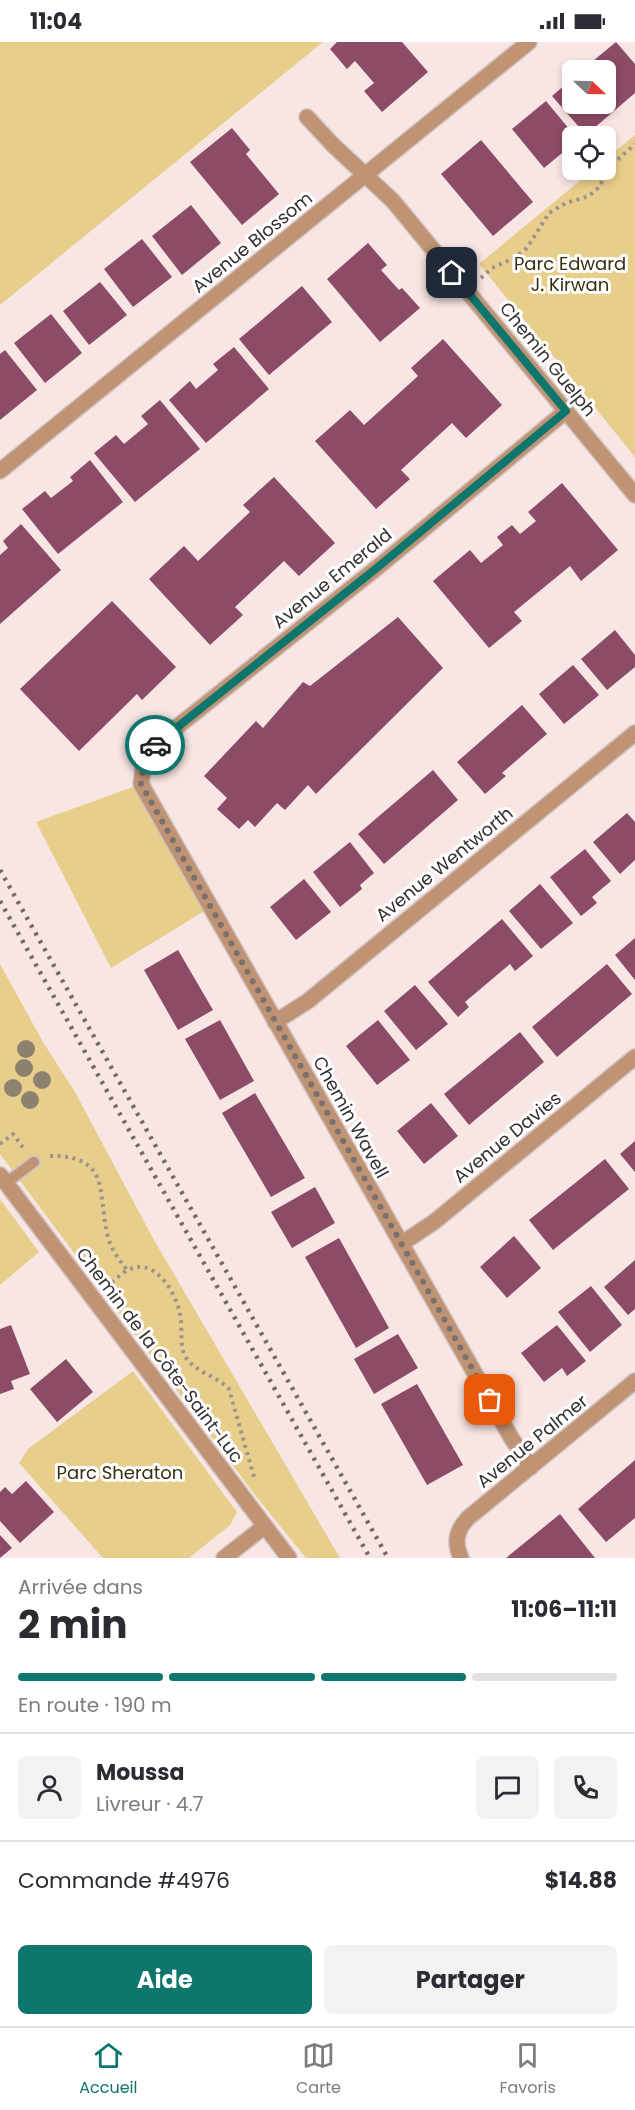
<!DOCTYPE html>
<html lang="fr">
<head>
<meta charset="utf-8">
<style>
  :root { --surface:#fff; --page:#f2f2f3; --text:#2b2b33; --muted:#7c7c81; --line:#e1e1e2; --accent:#0f766e }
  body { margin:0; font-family:Poppins,sans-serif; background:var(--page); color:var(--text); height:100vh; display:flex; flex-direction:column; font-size:22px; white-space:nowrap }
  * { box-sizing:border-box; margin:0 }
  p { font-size:20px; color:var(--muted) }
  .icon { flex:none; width:33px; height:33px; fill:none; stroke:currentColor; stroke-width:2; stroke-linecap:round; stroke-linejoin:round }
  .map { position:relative; height:1516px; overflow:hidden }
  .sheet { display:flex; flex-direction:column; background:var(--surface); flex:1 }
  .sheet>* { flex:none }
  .needle { width:39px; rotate:112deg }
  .tools { position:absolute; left:562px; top:18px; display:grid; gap:12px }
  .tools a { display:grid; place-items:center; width:54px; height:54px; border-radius:9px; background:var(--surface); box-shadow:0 3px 9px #0003; font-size:30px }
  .pin { position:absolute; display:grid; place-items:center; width:51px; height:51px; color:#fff; margin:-26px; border-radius:12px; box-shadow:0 3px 9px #0006 }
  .courier { position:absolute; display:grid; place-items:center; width:60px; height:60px; margin:-30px; border:4px solid #0f766e; border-radius:50%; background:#fff; color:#222; box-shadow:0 2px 8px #0007 }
  .head em { font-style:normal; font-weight:700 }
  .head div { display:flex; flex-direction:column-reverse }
  .head { display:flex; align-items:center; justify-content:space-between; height:102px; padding:0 18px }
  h1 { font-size:39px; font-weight:700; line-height:45px }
  .bar { display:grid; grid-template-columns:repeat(4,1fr); gap:9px 6px; align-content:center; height:72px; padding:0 18px }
  .bar i { height:8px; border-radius:4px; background:var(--line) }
  .bar .active { background:var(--accent) }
  .bar p { grid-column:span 4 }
  .line { display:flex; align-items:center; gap:15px; padding:0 18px; border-top:2px solid var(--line) }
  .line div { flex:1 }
  .round { display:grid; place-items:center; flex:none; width:63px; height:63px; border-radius:9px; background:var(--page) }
  .primary-button { display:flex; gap:12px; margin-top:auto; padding:12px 18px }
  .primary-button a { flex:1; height:69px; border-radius:9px; background:var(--accent); color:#fff; font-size:24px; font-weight:700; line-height:69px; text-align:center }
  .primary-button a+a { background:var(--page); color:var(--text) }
  .status { display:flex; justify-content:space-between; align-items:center; height:42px; padding:0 30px; background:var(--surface); direction:ltr }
  .status svg { height:16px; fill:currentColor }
  .menu { display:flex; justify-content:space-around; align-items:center; height:84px; border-top:2px solid var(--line); background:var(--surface); font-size:16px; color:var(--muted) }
  .menu a { display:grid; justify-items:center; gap:3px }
  .menu .active { color:var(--accent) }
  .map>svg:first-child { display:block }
  .green { fill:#e8ce8b }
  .building { fill:#8c4b67 }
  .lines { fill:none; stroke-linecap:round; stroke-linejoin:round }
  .lane-casing { stroke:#d1c2c0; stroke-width:14 }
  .street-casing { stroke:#d1c2c0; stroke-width:18 }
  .path { stroke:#9e9290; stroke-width:4; stroke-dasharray:3 4.5; stroke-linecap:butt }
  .lane { stroke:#bf9373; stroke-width:10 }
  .street { stroke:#bf9373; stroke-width:15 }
  .rail { stroke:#736a68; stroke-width:4.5; stroke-dasharray:3 6; stroke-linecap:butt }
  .tree { fill:#8f816f }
  .done { stroke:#7a706e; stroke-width:6; stroke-dasharray:0 10.8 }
  .route { stroke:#0f766e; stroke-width:8 }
  .labels { text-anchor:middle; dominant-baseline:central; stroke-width:6; stroke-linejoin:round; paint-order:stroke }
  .street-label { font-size:18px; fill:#36302f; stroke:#fff }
  .park-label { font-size:18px; fill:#392e0f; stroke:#fff }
</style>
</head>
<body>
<div class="status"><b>11:04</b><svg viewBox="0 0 49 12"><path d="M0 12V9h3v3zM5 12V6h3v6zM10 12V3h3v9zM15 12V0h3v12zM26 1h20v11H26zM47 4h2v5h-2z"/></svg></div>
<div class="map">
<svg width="635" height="1516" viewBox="0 0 635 1516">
  <rect width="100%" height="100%" fill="#f8e6e4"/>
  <path class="green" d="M0 0H323L0 263Z
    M635 93V415L479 222 593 128H606V117Z
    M141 742 211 865 111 926 36 780Z
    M0 922 43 1000 75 1050 154 1198 340 1516H306L255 1453 0 1112Z
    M0 1157 39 1210 0 1243Z
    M133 1329 237 1470 230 1483 189 1516H103L19 1421 28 1407Z"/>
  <path class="building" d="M337 0H402L428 30 382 70 364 49 374 41 355 19 347 27 330 7Z
    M616 0 635 22V51L586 93 552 54 573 36V62H606V28H582Z
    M546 59 575 94H573V102L544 126 512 87Z
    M232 86 250 108 246 112 279 152 242 183 190 120Z
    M481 98 533 160 493 194 441 132Z
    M191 163 221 201 182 233 152 194Z
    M142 197 172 235 133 265 104 227Z
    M368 201 387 223 381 228 399 248 402 246 420 266 380 300 327 237Z
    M100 240 127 273 89 303 63 269Z
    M302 244 332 280 269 333 239 297Z
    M51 272 82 311 45 341 14 301Z
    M443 297 502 363 466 396 452 381 401 428 410 437 376 467 315 399 350 368 364 383 418 334 411 326Z
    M234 305 269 347 206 401 169 358 190 339 196 347 218 328 213 322Z
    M5 308 37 348 0 378V312Z
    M160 358 200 407 135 460 94 411 116 393 124 402 148 382 141 374Z
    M90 418 123 460 58 512 22 467 45 449 51 456 73 439 70 435Z
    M274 435 335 501 299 534 284 519 235 565 243 573 210 603 149 537 184 504 198 519 250 470 243 463Z
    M562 441 618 508 581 539 570 524 514 570 522 579 489 606 433 539 470 508 481 521 503 503 497 495 512 483 520 492 536 479 528 470Z
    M21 482 61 528 0 582V513L8 506 3 499Z
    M112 559 176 625 142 658 137 652 79 709 20 647Z
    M398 575 443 626 316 752 308 743 285 768 277 761 255 785 248 778 239 787 217 767 227 756 204 734 256 679 263 686 303 640 310 644Z
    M615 588 635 613V625L607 648 581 617Z
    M573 623 599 653 564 682 539 652Z
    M522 663 547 692 502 731 506 734 485 752 457 720Z
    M433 728 458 758 384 822 358 792Z
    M627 771 635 780V818L620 832 593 800Z
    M350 800 374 831 360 843 362 847 340 865 313 830Z
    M585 807 611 839 592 855 597 861 581 874 550 835Z
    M304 837 331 870 296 898 270 865Z
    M540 842 573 881 541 907 509 869Z
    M502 877 533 914 515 929 510 922 465 960 469 965 458 975 428 940Z
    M635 896V938L615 913Z
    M178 908 213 968 178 988 144 928Z
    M607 922 632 952 557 1015 532 985Z
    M415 943 448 982 416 1008 384 969Z
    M220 978 254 1039 220 1058 185 997Z
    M378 978 410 1018 377 1043 346 1004Z
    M520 990 544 1020 469 1083 444 1052Z
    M255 1051 305 1136 271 1155 222 1071Z
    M431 1061 458 1094 424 1122 397 1089Z
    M635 1099V1130L620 1112Z
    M605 1117 629 1147 553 1208 529 1178Z
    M315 1145 335 1181 292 1206 271 1170Z
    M514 1194 541 1226 507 1256 480 1225Z
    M339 1196 389 1286 356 1306 305 1215Z
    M635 1218V1267L628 1273 604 1245Z
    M591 1244 622 1283 590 1310 558 1270Z
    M11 1283 30 1332 11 1339 14 1347 0 1352V1287Z
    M557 1283 586 1319 567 1334 562 1326 544 1340 521 1311Z
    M398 1292 418 1326 374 1352 354 1317Z
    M66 1317 93 1350 57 1380 30 1347Z
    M417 1342 463 1423 427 1443 381 1362Z
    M635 1418V1476L606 1500 578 1467Z
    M26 1439 54 1470 20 1501 0 1479V1450L5 1445 12 1452Z
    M560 1472 595 1516H506Z
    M0 1493 12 1506 0 1516Z"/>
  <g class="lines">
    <g class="lane-casing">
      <path id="lane" d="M6 1141 34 1120"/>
    </g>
    <g class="street-casing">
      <path id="street" d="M307 75 333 103 393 159 635 453
        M0 429 529 0
        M275 980 308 959 635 691
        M0 1133 289 1516
        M401 1202 434 1180 635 1015
        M531 1425 512 1397 141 742 145 713 163 696 378 525 566 369
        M224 1516 265 1484
        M461 1516C454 1500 456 1489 468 1476L635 1339"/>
    </g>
    <path class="path" d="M481 236 492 226 516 215 527 206 549 171 566 161 589 154 598 146 613 122 635 102
      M0 1102 13 1092 24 1107
      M50 1114C110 1113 98 1150 107 1191 110 1206 118 1216 127 1228
      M106 1245C113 1240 120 1232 128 1228 155 1214 176 1251 180 1272 183 1285 179 1302 185 1314 194 1330 217 1334 229 1347L254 1435"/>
    <use href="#lane" class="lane"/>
    <use href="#street" class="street"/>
    <path class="rail" d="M0 828 388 1516
      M0 859 370 1516"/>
  </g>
  <g class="tree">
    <circle cx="26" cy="1007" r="9"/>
    <circle cx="24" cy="1026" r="9"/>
    <circle cx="42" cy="1038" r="9"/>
    <circle cx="13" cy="1046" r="9"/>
    <circle cx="30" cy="1058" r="9"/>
  </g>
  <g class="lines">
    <path class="done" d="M155 703 145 713 141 742 490 1358"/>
    <path class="route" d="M155 703 378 525 566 369 452 231"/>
  </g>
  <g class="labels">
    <g class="street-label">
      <text transform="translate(252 200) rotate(-39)">Avenue Blossom</text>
      <text transform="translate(548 317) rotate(51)">Chemin Guelph</text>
      <text transform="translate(332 536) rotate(-39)">Avenue Emerald</text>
      <text transform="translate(444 822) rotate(-39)">Avenue Wentworth</text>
      <text transform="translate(351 1075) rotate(61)">Chemin Wavell</text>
      <text transform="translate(507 1095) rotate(-39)">Avenue Davies</text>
      <text transform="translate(160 1313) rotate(53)">Chemin de la Côte-Saint-Luc</text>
      <text transform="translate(532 1399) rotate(-39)">Avenue Palmer</text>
    </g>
    <g class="park-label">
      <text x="570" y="221">Parc Edward<tspan x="570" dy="21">J. Kirwan</tspan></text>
      <text x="120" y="1430">Parc Sheraton</text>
    </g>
  </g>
</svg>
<div class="tools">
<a><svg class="needle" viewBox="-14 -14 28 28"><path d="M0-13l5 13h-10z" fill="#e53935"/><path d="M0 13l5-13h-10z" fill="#7c7c81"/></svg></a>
<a><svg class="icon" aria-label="locate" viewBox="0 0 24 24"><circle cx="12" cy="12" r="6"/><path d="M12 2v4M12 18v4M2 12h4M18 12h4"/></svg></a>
</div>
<div class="pin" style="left:490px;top:1358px;background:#ea580c"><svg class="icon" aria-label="bag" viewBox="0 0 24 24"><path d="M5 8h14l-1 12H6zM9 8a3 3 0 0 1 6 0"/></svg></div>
<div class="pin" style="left:452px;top:231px;background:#1f2937"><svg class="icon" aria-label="home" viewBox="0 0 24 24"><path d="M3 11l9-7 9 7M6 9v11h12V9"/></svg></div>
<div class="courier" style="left:155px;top:703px"><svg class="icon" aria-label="car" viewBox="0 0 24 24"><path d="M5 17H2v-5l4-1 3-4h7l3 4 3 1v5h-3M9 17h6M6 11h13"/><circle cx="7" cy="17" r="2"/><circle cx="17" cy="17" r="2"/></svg></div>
</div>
<section class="sheet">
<div class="head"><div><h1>2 min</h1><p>Arrivée dans</p></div><em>11:06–11:11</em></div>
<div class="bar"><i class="active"></i><i class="active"></i><i class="active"></i><i></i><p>En route · 190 m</p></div>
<div class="line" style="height:108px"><a class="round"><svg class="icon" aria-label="person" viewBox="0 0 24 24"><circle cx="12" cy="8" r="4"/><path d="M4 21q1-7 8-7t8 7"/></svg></a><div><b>Moussa</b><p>Livreur · 4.7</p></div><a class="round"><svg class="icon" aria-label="chat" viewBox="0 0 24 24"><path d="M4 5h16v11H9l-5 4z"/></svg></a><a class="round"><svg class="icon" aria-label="phone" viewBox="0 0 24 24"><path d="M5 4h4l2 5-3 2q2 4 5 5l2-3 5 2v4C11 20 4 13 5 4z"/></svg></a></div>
<div class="line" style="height:78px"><div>Commande #4976</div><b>$14.88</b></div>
<div class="primary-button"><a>Aide</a><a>Partager</a></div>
</section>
<nav class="menu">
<a class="active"><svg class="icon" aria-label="home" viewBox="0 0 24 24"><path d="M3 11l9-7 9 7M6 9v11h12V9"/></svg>Accueil</a>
<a><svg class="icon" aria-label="map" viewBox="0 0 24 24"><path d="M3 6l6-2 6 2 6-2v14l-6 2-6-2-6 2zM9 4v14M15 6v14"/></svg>Carte</a>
<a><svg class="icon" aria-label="saved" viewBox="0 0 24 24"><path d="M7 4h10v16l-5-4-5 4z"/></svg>Favoris</a>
</nav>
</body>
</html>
